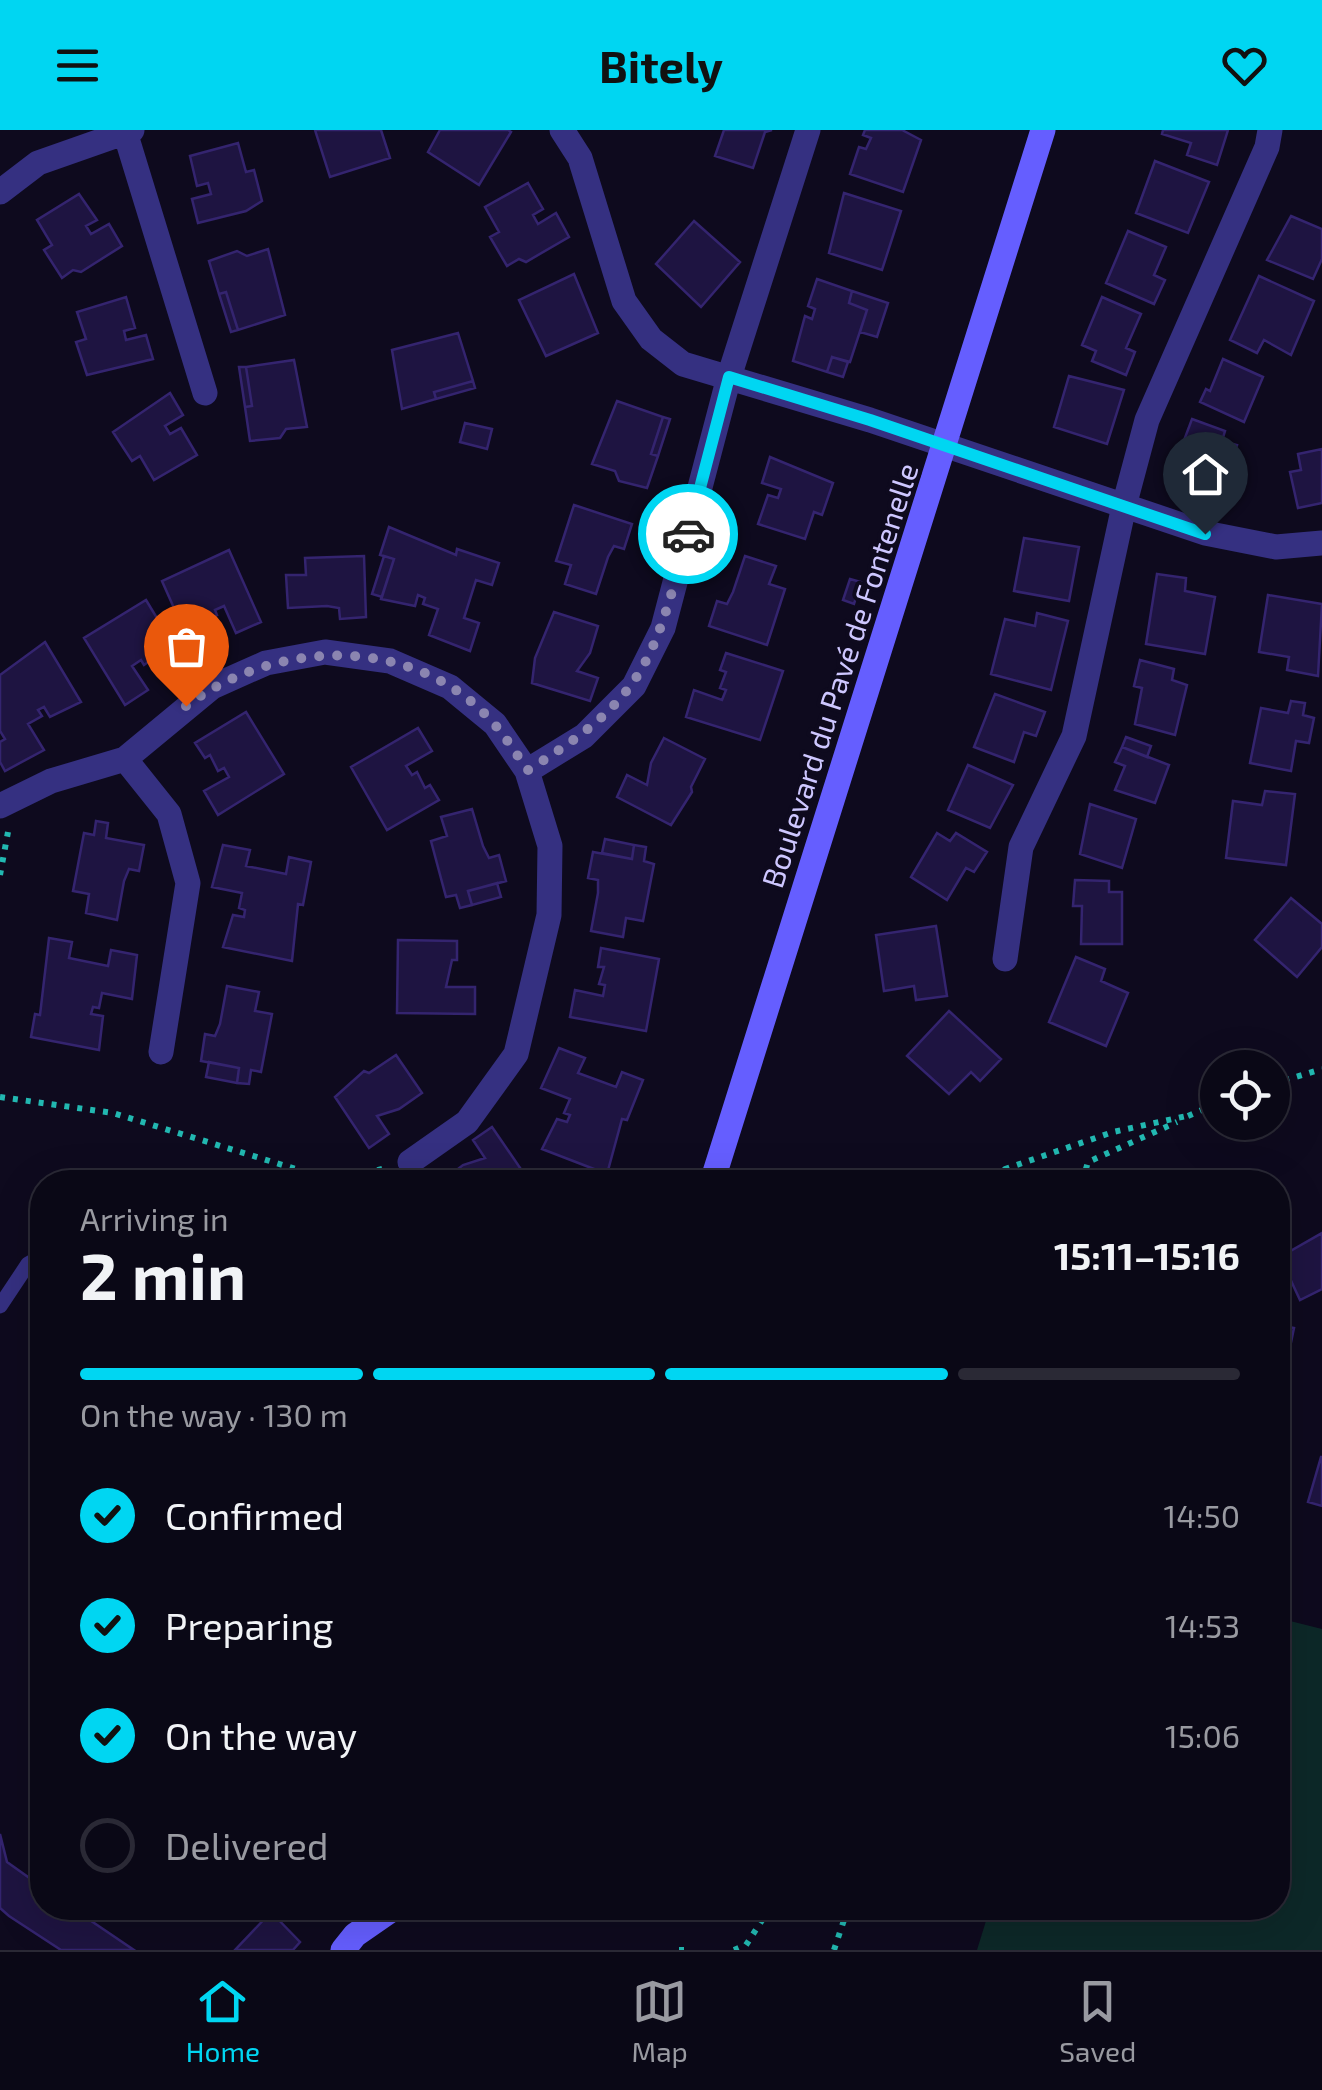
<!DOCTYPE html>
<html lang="en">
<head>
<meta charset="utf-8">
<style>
  :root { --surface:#0a0816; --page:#181623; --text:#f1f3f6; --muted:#999aa1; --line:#2a2935; --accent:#00d6f2 }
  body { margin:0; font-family:"Exo 2",sans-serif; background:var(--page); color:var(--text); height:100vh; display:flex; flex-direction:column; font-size:38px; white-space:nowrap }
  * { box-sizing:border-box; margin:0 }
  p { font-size:32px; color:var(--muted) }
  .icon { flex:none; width:55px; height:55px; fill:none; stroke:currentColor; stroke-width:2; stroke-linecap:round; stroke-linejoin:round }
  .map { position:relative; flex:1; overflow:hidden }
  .side { position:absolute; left:30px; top:1040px; width:1260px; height:750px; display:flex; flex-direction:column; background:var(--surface); border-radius:40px; box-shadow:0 10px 40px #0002,0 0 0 2px var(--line) }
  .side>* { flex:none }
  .tools { position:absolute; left:1200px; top:920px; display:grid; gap:20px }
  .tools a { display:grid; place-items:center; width:90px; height:90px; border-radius:50%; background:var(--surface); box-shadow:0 10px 40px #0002,0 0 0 2px var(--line); font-size:50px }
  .pin { position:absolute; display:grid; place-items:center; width:85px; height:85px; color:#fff; margin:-102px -42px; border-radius:50% 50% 50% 0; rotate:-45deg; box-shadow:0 0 10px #0007 }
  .pin .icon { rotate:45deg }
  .courier { position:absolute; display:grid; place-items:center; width:100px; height:100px; margin:-50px; border:8px solid #00d6f2; border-radius:50%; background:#fff; color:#222; box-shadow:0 2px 12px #0007 }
  .head em { font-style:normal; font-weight:700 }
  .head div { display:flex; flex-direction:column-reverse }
  .head { display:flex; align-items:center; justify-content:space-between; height:170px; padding:0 50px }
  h1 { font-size:65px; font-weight:700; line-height:75px }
  .bar { display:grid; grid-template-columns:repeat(4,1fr); gap:15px 10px; align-content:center; height:120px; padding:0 50px }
  .bar i { height:12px; border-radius:8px; background:var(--line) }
  .bar .selected { background:var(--accent) }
  .bar p { grid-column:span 4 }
  ol { padding:0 50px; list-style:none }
  li { display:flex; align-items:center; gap:30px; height:110px }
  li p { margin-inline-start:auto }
  li .icon { padding:10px; border-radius:50%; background:var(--accent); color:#111; stroke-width:4 }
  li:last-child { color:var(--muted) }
  li i { width:55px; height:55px; border:5px solid var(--line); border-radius:50% }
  header { display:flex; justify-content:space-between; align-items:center; height:130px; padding:0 50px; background:var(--accent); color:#111; font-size:45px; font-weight:700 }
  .tabs { display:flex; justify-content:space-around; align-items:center; height:140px; border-top:2px solid var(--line); background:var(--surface); font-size:28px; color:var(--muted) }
  .tabs a { display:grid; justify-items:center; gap:5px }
  .tabs .selected { color:var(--accent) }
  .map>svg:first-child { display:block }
  .green { fill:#0d2828 }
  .building { fill:#1e1441; stroke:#34246f; stroke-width:2.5 }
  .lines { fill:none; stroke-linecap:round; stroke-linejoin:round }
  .path { stroke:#22b8b1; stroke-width:6; stroke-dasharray:5 8; stroke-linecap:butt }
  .lane { stroke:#353081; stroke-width:15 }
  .street { stroke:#353081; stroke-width:25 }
  .secondary { stroke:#655eff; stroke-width:25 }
  .done { stroke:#8b85b0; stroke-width:10; stroke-dasharray:0 18 }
  .route { stroke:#00d6f2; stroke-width:12 }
  .labels { text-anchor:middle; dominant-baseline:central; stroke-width:8; stroke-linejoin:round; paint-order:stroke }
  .street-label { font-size:30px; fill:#cec7ff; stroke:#0e0a1e }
</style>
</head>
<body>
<header><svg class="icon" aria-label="menu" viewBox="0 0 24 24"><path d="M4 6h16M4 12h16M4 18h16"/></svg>Bitely<svg class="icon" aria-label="heart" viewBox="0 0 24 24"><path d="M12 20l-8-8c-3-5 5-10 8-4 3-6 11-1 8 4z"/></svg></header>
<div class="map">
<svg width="1322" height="1820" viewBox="0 0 1322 1820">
  <rect width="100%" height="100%" fill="#0e0a1e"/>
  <path class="green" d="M1278 1488 1322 1499V1820H977L990 1778H1278Z"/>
  <path class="building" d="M315 0H381L390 28 330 47Z
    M440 0H508L511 2 479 55 428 22Z
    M724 0H772L765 2 753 38 715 26Z
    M865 0H902L921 10 903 62 850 44 859 17 866 19 871 8 863 5Z
    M1163 0H1228L1217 35 1187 25 1191 13 1162 4Z
    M238 13 246 42 254 40 262 71 246 81 198 93 192 69 211 64 208 53 197 56 190 26Z
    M1155 31 1209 52 1188 103 1136 83Z
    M528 53 543 79 533 85 538 94 556 83 569 107 526 132 519 129 507 136 490 107 499 102 485 77Z
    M844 63 901 81 882 140 829 123Z
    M79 64 97 90 86 96 91 104 109 94 122 116 81 142 73 140 62 148 44 120 52 115 37 90Z
    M1291 86 1322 99V129L1313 149 1267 130Z
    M694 91 740 132 701 177 656 134Z
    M1128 101 1166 117 1154 145 1165 150 1154 174 1106 153Z
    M268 119 285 185 238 200 226 162 219 164 209 131 237 121 247 126Z
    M574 144 598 203 546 226 519 170Z
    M1259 146 1314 171 1291 225 1264 210 1257 223 1230 210Z
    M817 149 852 161 849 173 867 180 850 232 832 227 827 242 793 231 805 186 812 189 815 179 808 176Z
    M852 161 888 173 877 207 860 202 867 180 849 173Z
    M226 162 238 200 231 202 219 164Z
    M126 167 135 198 124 201 126 210 146 205 153 229 87 245 76 212 86 209 77 182Z
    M1102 167 1141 184 1126 218 1135 222 1126 245 1092 231 1096 221 1082 215Z
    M458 203 473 251 434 262 436 269 402 279 392 220Z
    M832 227 848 232 843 247 827 242Z
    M1223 229 1263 247 1244 292 1200 272 1206 259 1210 261Z
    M294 230 307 297 286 299 280 308 250 311 245 277 252 276 246 237Z
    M239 237H246L252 276 245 277Z
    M1069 246 1124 260 1107 314 1054 297Z
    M473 251 475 258 436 269 434 262Z
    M170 263 183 285 165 296 170 304 181 298 197 325 154 350 140 326 132 331 113 302Z
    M617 271 663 287 651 324 658 326 647 358 619 351 615 341 592 334Z
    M663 287 670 289 658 326 651 324Z
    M1192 289 1225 301 1222 311 1237 315 1221 363 1180 350 1191 316 1183 313Z
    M465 293 492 299 487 319 460 312Z
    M1322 319V373L1298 378 1290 342 1301 340 1298 324Z
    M770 327 833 353 822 385 814 382 805 409 758 394 768 365 778 368 781 359 762 353Z
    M574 375 632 394 624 419 614 416 608 427 596 464 565 454 571 435 556 431Z
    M389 397 456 425 457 419 499 433 492 455 476 450 464 488 479 493 470 521 429 505 438 479 423 474 425 468 418 465 415 476 381 469 394 429 380 425Z
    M1024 408 1079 417 1069 471 1014 461Z
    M229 420 261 492 236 503 224 476 215 480 217 485 201 492 203 497 186 505 162 451Z
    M364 426 366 487 340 489 339 478 327 476 288 478 286 445H306L305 428Z
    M384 426 394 429 382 467 372 464Z
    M745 426 776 436 769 454 785 459 767 515 709 496 717 471 727 474 733 462Z
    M1157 444 1186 448 1185 461 1215 467 1205 524 1146 514Z
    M850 449 861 452 854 474 843 470Z
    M1268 465 1322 474 1318 546 1287 540 1289 527 1259 522Z
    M146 470 177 521 162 530 158 525 144 535 141 530 132 536 148 560 125 575 84 508Z
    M554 482 598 496 590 523 577 541 598 548 590 571 532 553 535 528Z
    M1037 483 1068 491 1051 560 991 544 1005 489 1035 496Z
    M45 512 81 572 50 587 44 577 38 580 42 586 28 594 44 620 5 641 0 632V612L5 609 0 601V545Z
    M726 523 783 541 760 610 686 587 694 560 722 570 726 560 720 558 726 542 720 540Z
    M1140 530 1174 539 1172 550 1187 555 1175 605 1135 594 1142 558 1134 556Z
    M995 564 1045 582 1036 606 1024 602 1014 632 974 617Z
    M1291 571 1305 573 1303 585 1314 588 1309 613 1296 611 1291 641 1250 633 1261 578 1288 583Z
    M246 582 284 644 218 685 204 661 229 647 224 638 218 641 210 625 205 628 195 613Z
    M418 598 432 621 406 636 412 645 417 642 425 658 430 655 439 670 387 700 351 637Z
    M1126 607 1151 616 1147 627 1122 617Z
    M664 608 705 629 691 657 692 662 671 695 617 667 627 645 647 655 651 633Z
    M1122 617 1169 635 1155 673 1115 660 1125 636 1115 632Z
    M968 635 1013 655 990 698 948 680Z
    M1265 661 1295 664 1286 735 1226 728 1233 671 1262 675Z
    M1090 674 1136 689 1122 738 1080 724Z
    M472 679 483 716 489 728 499 725 506 751 468 761 472 775 460 778 456 765 446 767 431 711 447 706 441 687Z
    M96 691 108 693 106 708 144 715 139 741 129 739 124 751 117 790 86 783 89 764 73 761 84 703 94 705Z
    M937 703 950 711 956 703 987 722 974 742 966 738 947 770 911 747Z
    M605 709 634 715 632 729 602 723Z
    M223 715 250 720 246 736 286 744 289 727 311 732 303 775 298 774 292 831 223 817 233 785 244 787 245 780 239 778 242 763 212 757Z
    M634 715 646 717 644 731 654 734 643 791 626 788 623 807 591 801 598 763V750L588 748 593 722 632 729Z
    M1075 750 1109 751V762H1122V814H1081L1082 776H1073Z
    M497 753 501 767 472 775 468 761Z
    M1291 768 1322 794V817L1297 847 1255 810Z
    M936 796 947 866 916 870 914 856 884 861 876 805Z
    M49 808 72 812 69 828 108 836 111 820 137 825 132 869 102 863 99 878 93 877 91 884 103 886 99 920 31 907 35 884 40 885Z
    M398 810 457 811V830H452L446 857H475V884L397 883Z
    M601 818 659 829 646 901 570 887 575 860 603 866 605 855 599 854 604 837H598Z
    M1076 827 1105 839 1101 851 1128 863 1106 916 1049 892Z
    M227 856 259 862 255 881 272 884 261 942 251 940 249 954 237 953 239 938 201 931 205 904 215 906 220 894Z
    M949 881 1001 929 980 951 971 942 949 964 907 926Z
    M559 918 585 928 578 943 616 957 622 942 643 950 627 990 622 989 607 1044 542 1019 557 989 567 992 570 985 564 983 570 969 541 958Z
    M396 925 422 963 399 979 377 986 389 1004 369 1018 335 967 364 941 369 943Z
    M209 932 239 938 237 953 206 947Z
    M492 997 527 1048 520 1052H441L463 1035 485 1028 473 1010Z
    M1322 1103V1159L1300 1170 1280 1127Z
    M1278 1195 1294 1198 1289 1222 1278 1220Z
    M1278 1324 1290 1329 1282 1355 1278 1354Z
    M1321 1327H1322V1376L1308 1372Z
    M0 1704 7 1732 42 1757V1778H72L134 1820H61L9 1786 0 1778Z
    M271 1782 300 1812 293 1820H235Z"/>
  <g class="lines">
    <path class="path" d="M0 745 8 702
      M1272 954 1322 939
      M0 967 113 983 335 1051 386 1038
      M1188 986 1218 973
      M1002 1052 1005 1039 1113 1002 1191 985
      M1082 1052 1088 1032 1177 992
      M679 1820H688
      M734 1820 746 1815 770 1778
      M834 1820 848 1778"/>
    <path class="lane" d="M0 1176 28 1134 42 1126"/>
    <path class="street" d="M562 0 580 28 624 171 651 209 683 234 870 290 1205 403 1276 417 1322 413
      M125 2 205 263
      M0 62 38 33 132 0
      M125 629 169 684 188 753 161 922
      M527 641 584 606 634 556 663 498 729 247 808 0
      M0 676 51 651 125 629 212 557 266 533 325 522 390 531 450 557 495 594 527 641 550 716 549 785 516 924 467 992 410 1032
      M1005 829 1021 717 1074 606 1124 376 1147 290 1267 17 1270 0"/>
    <path class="secondary" d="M712 1052 1043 0
      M343 1820 355 1805 394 1778"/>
  </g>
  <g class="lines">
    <path class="done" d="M186 576C277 508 417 503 496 596 508 610 517 626 528 640 645 568 653 533 688 404"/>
    <path class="route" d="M688 404 729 247 870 290 1205 404"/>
  </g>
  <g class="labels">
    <g class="street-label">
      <text transform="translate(839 545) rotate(-72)">Boulevard du Pavé de Fontenelle</text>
    </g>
  </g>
</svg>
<div class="tools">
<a><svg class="icon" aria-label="locate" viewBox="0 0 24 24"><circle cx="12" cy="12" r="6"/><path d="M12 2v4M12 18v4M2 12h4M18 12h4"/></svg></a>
</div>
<div class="pin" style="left:186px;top:576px;background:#ea580c"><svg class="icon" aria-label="bag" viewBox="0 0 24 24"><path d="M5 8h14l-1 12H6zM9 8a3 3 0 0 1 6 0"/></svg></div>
<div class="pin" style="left:1205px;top:404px;background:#1f2937"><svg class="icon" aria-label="home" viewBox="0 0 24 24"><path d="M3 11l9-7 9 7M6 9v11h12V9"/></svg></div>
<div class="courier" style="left:688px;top:404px"><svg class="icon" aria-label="car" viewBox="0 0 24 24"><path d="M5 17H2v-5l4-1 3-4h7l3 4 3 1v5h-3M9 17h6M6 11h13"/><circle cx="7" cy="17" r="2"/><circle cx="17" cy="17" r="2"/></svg></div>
<section class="side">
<div class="head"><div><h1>2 min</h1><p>Arriving in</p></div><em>15:11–15:16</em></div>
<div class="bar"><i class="selected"></i><i class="selected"></i><i class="selected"></i><i></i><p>On the way · 130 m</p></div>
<ol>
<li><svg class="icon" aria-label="check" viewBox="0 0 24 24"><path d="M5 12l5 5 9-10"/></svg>Confirmed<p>14:50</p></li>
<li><svg class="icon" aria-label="check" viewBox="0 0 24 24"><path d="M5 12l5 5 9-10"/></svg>Preparing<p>14:53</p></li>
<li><svg class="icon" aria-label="check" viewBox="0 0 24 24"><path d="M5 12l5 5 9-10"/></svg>On the way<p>15:06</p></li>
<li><i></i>Delivered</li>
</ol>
</section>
</div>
<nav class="tabs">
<a class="selected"><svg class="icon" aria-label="home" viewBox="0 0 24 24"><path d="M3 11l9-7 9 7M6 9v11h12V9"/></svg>Home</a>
<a><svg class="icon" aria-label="map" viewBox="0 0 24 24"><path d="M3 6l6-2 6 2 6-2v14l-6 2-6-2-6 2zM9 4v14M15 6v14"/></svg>Map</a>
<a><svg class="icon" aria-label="saved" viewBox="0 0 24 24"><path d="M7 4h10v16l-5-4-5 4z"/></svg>Saved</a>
</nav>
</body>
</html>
